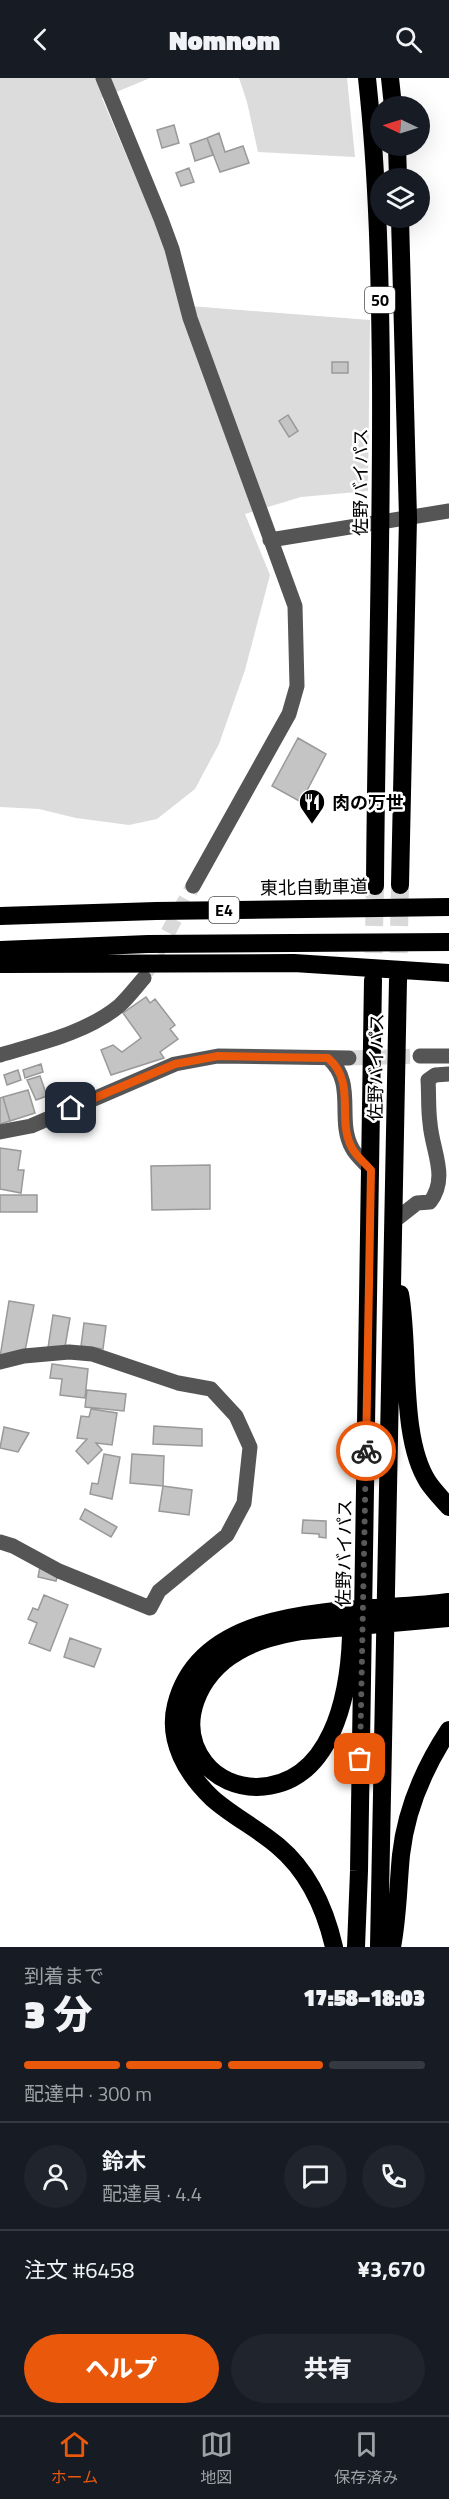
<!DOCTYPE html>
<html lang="ja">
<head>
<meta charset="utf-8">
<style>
  :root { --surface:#171b24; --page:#20242c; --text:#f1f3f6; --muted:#9ea1a6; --line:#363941; --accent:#ea580c }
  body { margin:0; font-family:"Titillium Web","Noto Sans JP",sans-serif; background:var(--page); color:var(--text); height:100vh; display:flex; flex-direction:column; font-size:22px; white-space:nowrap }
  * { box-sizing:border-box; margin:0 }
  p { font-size:20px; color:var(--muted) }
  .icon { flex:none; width:33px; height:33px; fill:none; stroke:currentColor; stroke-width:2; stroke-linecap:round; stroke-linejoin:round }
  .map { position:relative; height:1869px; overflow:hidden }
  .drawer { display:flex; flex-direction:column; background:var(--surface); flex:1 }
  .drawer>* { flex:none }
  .needle { width:39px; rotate:274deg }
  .tools { position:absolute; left:370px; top:18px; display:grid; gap:12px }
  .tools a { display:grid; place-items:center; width:60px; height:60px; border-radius:50%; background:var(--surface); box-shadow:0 6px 24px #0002; font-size:30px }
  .pin { position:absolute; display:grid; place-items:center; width:51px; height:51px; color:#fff; margin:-26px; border-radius:12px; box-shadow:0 3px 9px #0006 }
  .courier { position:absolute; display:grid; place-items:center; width:60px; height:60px; margin:-30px; border:4px solid #ea580c; border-radius:50%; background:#fff; color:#222; box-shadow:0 2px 8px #0007 }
  .summary em { font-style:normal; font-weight:800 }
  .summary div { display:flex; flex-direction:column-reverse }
  .summary { display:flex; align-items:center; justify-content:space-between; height:102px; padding:0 24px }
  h1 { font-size:39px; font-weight:800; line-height:45px }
  .bar { display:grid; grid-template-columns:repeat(4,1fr); gap:9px 6px; align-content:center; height:72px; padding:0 24px }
  .bar i { height:8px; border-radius:4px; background:var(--line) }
  .bar .current { background:var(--accent) }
  .bar p { grid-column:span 4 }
  .line { display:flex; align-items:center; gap:15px; padding:0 24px; border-top:2px solid var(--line) }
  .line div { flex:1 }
  .round { display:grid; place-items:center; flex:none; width:63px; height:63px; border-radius:32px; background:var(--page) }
  .button { display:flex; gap:12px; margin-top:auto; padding:12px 24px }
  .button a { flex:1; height:69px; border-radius:36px; background:var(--accent); color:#fff; font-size:24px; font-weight:800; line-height:69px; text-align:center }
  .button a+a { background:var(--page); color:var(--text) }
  header { display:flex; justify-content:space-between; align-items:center; height:78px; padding:0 24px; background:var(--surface); font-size:27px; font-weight:800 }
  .tabs { display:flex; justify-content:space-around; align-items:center; height:84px; border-top:2px solid var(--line); background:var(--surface); font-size:16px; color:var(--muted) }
  .tabs a { display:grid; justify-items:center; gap:3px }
  .tabs .current { color:var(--accent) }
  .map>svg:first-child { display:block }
  .green { fill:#dcdcdc }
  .building { fill:#c4c4c4; stroke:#999; stroke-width:1.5 }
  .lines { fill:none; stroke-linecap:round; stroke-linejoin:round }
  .minor-tunnel { stroke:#d9d9d9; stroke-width:15; stroke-dasharray:15 8; stroke-linecap:butt }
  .highway-tunnel { stroke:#d9d9d9; stroke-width:18; stroke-dasharray:18 9; stroke-linecap:butt }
  .minor { stroke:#555; stroke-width:15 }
  .highway { stroke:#000; stroke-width:18 }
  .done { stroke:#595959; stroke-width:6; stroke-dasharray:0 10.8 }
  .route { stroke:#ea580c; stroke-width:8 }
  .labels { text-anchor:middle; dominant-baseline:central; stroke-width:5; stroke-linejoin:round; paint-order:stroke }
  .shield { fill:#fff; stroke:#4c4c4c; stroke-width:1.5 }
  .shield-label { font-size:16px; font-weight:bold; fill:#000 }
  .street-label { font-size:18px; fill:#000; stroke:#fff }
  .poi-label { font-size:18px; font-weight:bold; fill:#000; stroke:#fff; text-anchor:start }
</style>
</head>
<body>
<header><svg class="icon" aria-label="back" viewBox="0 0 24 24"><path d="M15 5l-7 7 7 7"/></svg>Nomnom<svg class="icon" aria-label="search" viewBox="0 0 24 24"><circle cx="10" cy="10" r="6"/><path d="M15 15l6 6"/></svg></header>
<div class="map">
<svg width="449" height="1869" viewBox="0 0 449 1869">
  <rect width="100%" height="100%" fill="#fff"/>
  <path class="green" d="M0 0H150L102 20 190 228 370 242 368 413 301 419 245 436 270 497 245 592 219 666 195 711 157 741 129 747 76 740 39 731 0 729Z
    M239 0H347L355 79 258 74 247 24Z"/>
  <path class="building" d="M174 47 179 65 162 70 157 52Z
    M219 55 225 74 243 68 249 85 220 94 207 60Z
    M207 60 213 77 195 83 190 66Z
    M189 90 194 104 181 108 176 95Z
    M332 284H348V295H332Z
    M288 337 298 353 289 359 279 343Z
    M298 660 326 676 301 724 272 708Z
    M146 919 150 925 155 921 175 947 170 951 178 961 160 974 164 980 111 997 101 972 113 967 122 974 141 960 123 935Z
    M41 986 43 994 25 1000 23 992Z
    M18 992 21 1002 7 1007 4 997Z
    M40 998 47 1018 36 1022 27 1002Z
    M28 1012 35 1035 10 1043 3 1019Z
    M3 1019 10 1043 0 1046V1020Z
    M0 1070 21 1073 18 1092H24L21 1115 0 1111Z
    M210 1087V1131L152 1132 151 1088Z
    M0 1117H37V1134H0Z
    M9 1223 34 1227 24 1278 0 1279Z
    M53 1237 70 1240 65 1269 48 1270Z
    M84 1245 106 1248 103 1271 81 1268Z
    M52 1286 88 1291 85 1320 60 1317 62 1301 50 1300Z
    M87 1312 126 1316 124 1333 85 1329Z
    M91 1331 117 1335 112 1367 96 1365 102 1372 88 1386 76 1373 87 1361 77 1360 81 1338 89 1339Z
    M154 1348 202 1351V1368L153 1366Z
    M4 1349 29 1355 18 1374 0 1370Z
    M104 1376 120 1379 112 1421 90 1416 92 1405 98 1406Z
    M132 1376 164 1378 163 1408 130 1405Z
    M163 1408 192 1412 189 1437 159 1433Z
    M85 1431 117 1449 111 1459 80 1441Z
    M303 1442 326 1443V1460L319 1459V1456L302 1455Z
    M40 1489 59 1493 56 1503 38 1499Z
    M44 1517 68 1527 50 1573 29 1565 37 1545 28 1541 33 1530 38 1532Z
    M70 1560 101 1571 94 1589 64 1579Z"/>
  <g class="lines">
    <path class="minor-tunnel" d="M146 895 193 808
      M349 980 420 978"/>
    <path class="highway-tunnel" d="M373 902 375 808
      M398 902 400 807"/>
    <path class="minor" d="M103 0 161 141 172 171 190 240 295 528 297 608 289 636 193 808
      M270 462 449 433
      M0 977C40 965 86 955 119 928 128 920 136 909 144 900
      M420 978H449
      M328 980C357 1005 336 1041 352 1070 356 1078 365 1085 371 1092
      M0 1054 31 1048 175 986 218 978 349 980
      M394 1143 417 1125 430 1124C449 1099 432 1073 430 1045 428 1031 429 1016 428 1002L435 997 449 996
      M0 1284 24 1278 69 1274 92 1276 178 1305 211 1311 236 1338 250 1369 244 1425 227 1457 159 1513 150 1530 59 1493 13 1468 0 1464"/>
    <path class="highway" d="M367 0C378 100 380 199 381 299 382 469 376 638 375 808
      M390 0 393 28
      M397 68 398 100
      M400 807 408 440 400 140
      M0 838 156 833 449 829
      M0 872 148 866 449 864
      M0 886 294 885 449 895
      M400 1216C410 1270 399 1359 428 1404 434 1413 442 1421 449 1429
      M351 1558C349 1617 332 1707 257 1709 238 1709 217 1701 205 1685 175 1647 199 1595 237 1574 257 1562 279 1557 302 1553L449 1540
      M334 1869C325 1830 309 1794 278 1768 257 1750 232 1738 212 1720 187 1696 167 1663 176 1627 203 1519 363 1536 449 1524
      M356 1869 359 1793 373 902
      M379 1869 398 902
      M392 1869C398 1838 398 1808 401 1777 406 1731 424 1690 449 1652"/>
  </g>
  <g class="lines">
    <path class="done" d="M360 1681 366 1373"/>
    <path class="route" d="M71 1030 175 986 218 978 328 980C357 1005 336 1041 352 1070 356 1078 365 1085 371 1092L366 1373"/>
  </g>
  <defs>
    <g id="restaurant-pin" transform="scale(1.35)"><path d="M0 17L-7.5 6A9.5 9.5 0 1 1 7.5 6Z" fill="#000" stroke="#fff"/><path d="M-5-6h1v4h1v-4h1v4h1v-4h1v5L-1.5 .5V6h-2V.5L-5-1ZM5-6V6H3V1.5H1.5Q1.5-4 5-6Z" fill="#fff"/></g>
  </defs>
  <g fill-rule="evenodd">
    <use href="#restaurant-pin" x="312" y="724"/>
  </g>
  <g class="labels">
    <g class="shield">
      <rect x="365" y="209" width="30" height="26" rx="4.5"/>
      <rect x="209" y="819" width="30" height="26" rx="4.5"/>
    </g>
    <g class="shield-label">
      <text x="380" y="222">50</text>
      <text x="224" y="832">E4</text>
    </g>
    <g class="street-label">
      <text transform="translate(360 404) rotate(-90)">佐野バイパス</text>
      <text transform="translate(314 809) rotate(-1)">東北自動車道</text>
      <text transform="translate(376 989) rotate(-89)">佐野バイパス</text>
      <text transform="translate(344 1475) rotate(-89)">佐野バイパス</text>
    </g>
    <g class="poi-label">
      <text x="332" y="724">肉の万世</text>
    </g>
  </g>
</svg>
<div class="tools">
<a><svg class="needle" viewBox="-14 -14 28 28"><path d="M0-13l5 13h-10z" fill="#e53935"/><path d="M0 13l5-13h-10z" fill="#9ea1a6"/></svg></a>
<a><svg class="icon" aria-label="layers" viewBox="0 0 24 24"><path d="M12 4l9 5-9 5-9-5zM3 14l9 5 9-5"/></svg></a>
</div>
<div class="pin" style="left:360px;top:1681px;background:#ea580c"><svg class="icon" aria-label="bag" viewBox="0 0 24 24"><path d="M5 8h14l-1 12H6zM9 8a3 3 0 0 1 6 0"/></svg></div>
<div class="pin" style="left:71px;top:1030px;background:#1f2937"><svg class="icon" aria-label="home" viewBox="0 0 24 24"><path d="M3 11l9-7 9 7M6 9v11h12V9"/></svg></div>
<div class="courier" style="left:366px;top:1373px"><svg class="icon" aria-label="bike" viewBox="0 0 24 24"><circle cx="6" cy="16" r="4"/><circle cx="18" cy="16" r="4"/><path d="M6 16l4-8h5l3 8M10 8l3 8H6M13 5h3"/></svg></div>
</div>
<section class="drawer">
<div class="summary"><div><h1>3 分</h1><p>到着まで</p></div><em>17:58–18:03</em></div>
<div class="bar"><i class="current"></i><i class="current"></i><i class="current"></i><i></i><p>配達中 · 300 m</p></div>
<div class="line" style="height:108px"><a class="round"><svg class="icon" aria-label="person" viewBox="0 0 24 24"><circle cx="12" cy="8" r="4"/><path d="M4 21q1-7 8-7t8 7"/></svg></a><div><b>鈴木</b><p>配達員 · 4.4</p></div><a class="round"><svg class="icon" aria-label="chat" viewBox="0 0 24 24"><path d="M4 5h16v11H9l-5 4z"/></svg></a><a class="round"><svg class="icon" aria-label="phone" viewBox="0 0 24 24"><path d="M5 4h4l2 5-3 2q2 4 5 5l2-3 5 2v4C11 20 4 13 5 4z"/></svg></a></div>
<div class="line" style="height:78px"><div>注文 #6458</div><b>¥3,670</b></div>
<div class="button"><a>ヘルプ</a><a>共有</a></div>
</section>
<nav class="tabs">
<a class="current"><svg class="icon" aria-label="home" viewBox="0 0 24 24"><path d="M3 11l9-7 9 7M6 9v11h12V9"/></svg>ホーム</a>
<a><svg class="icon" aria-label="map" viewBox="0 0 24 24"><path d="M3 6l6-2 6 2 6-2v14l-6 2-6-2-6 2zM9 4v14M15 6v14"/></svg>地図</a>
<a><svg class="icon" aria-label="saved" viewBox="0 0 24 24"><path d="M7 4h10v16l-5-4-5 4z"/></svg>保存済み</a>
</nav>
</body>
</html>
